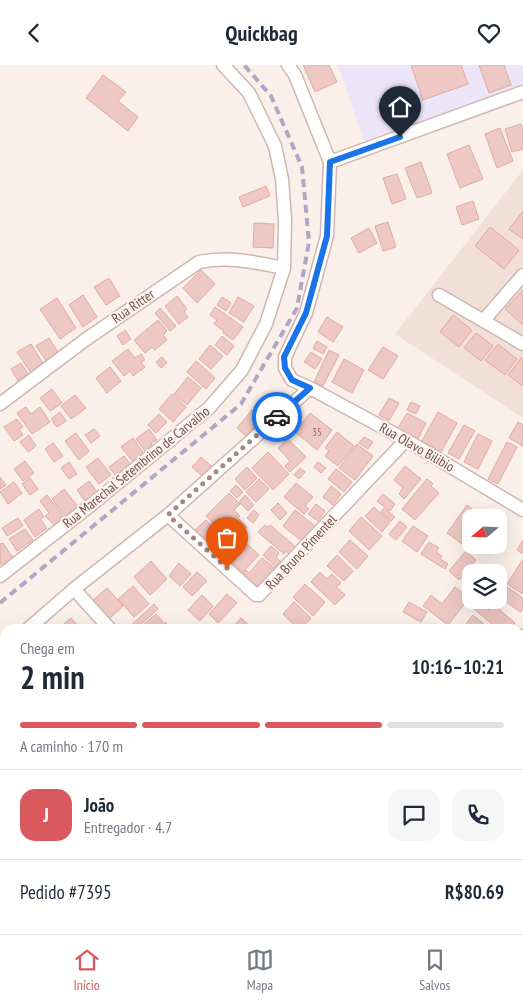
<!DOCTYPE html>
<html lang="pt">
<head>
<meta charset="utf-8">
<style>
  :root { --surface:#fff; --page:#f6f6f7; --text:#1f2937; --muted:#747a83; --line:#e0e1e3; --accent:#da595f }
  body { margin:0; font-family:"PT Sans Narrow",sans-serif; background:var(--page); color:var(--text); height:100vh; display:flex; flex-direction:column; font-size:19px; white-space:nowrap }
  * { box-sizing:border-box; margin:0 }
  p { font-size:16px; color:var(--muted) }
  .icon { flex:none; width:28px; height:28px; fill:none; stroke:currentColor; stroke-width:2; stroke-linecap:round; stroke-linejoin:round }
  .map { position:relative; flex:1; overflow:hidden }
  .panel { position:absolute; left:0px; top:559px; width:524px; height:311px; display:flex; flex-direction:column; background:var(--surface); border-radius:15px 15px 0 0; box-shadow:0 5px 20px #0002 }
  .panel>* { flex:none }
  .needle { width:32px; rotate:251deg }
  .fabs { position:absolute; left:462px; top:444px; display:grid; gap:10px }
  .fabs a { display:grid; place-items:center; width:45px; height:45px; border-radius:10px; background:var(--surface); box-shadow:0 5px 20px #0002; font-size:25px }
  .pin { position:absolute; display:grid; place-items:center; width:42px; height:42px; color:#fff; margin:-51px -21px; border-radius:50% 50% 50% 0; rotate:-45deg; box-shadow:0 0 5px #0007 }
  .pin .icon { rotate:45deg }
  .courier { position:absolute; display:grid; place-items:center; width:50px; height:50px; margin:-25px; border:4px solid #1a73e8; border-radius:50%; background:#fff; color:#222; box-shadow:0 1px 6px #0007 }
  .head em { font-style:normal; font-weight:600 }
  .head div { display:flex; flex-direction:column-reverse }
  .head { display:flex; align-items:center; justify-content:space-between; height:85px; padding:0 20px }
  h1 { font-size:32px; font-weight:600; line-height:38px }
  .bar { display:grid; grid-template-columns:repeat(4,1fr); gap:8px 5px; align-content:center; height:60px; padding:0 20px }
  .bar i { height:6px; border-radius:4px; background:var(--line) }
  .bar .active { background:var(--accent) }
  .bar p { grid-column:span 4 }
  .line { display:flex; align-items:center; gap:12px; padding:0 20px; border-top:1px solid var(--line) }
  .line div { flex:1 }
  .round { display:grid; place-items:center; flex:none; width:52px; height:52px; border-radius:15px; background:var(--page) }
  header { display:flex; justify-content:space-between; align-items:center; height:65px; padding:0 20px; background:var(--surface); font-size:22px; font-weight:600 }
  .tabs { display:flex; justify-content:space-around; align-items:center; height:70px; border-top:1px solid var(--line); background:var(--surface); font-size:14px; color:var(--muted) }
  .tabs a { display:grid; justify-items:center; gap:2px }
  .tabs .active { color:var(--accent) }
  .map>svg:first-child { display:block }
  .residential { fill:#f2dfd8 }
  .education { fill:#ece5f7 }
  .green { fill:#dde7c8 }
  .building { fill:#eec8c2; stroke:#dfaaa4 }
  .lines { fill:none; stroke-linecap:round; stroke-linejoin:round }
  .minor-casing { stroke:#ceb7b2; stroke-width:15 }
  .tertiary-casing { stroke:#ceb7b2; stroke-width:19 }
  .minor { stroke:#fff; stroke-width:12 }
  .tertiary { stroke:#fff; stroke-width:16 }
  .rail { stroke:#afa7c4; stroke-width:4; stroke-dasharray:8 5; stroke-linecap:butt }
  .done { stroke:#a38884; stroke-width:5; stroke-dasharray:0 9 }
  .route { stroke:#1a73e8; stroke-width:6 }
  .labels { text-anchor:middle; dominant-baseline:central; stroke-width:4; stroke-linejoin:round; paint-order:stroke }
  .number-label { font-size:11px; fill:#926f6b }
  .street-label { font-size:14px; fill:#73514e; stroke:#fef4ef }
</style>
</head>
<body>
<header><svg class="icon" aria-label="back" viewBox="0 0 24 24"><path d="M15 5l-7 7 7 7"/></svg>Quickbag<svg class="icon" aria-label="heart" viewBox="0 0 24 24"><path d="M12 20l-8-8c-3-5 5-10 8-4 3-6 11-1 8 4z"/></svg></header>
<div class="map">
<svg width="523" height="869" viewBox="0 0 523 869">
  <rect width="100%" height="100%" fill="#fbefe9"/>
  <path class="residential" d="M523 105V353L395 269Z"/>
  <path class="education" d="M338 0H523V20L364 76Z"/>
  <path class="green" d="M523 587V636L519 640V592Z
    M5 711V728L0 732V712Z
    M33 865H116L118 869H32Z"/>
  <path class="building" d="M303 0H329L337 17 315 27Z
    M411 0H461L468 19 423 35Z
    M479 0H504L511 20 489 28Z
    M103 10 126 27 118 36 138 52 128 66 86 33Z
    M521 59 523 66V84L512 87 505 64Z
    M500 63 513 96 497 103 485 69Z
    M469 80 483 114 460 123 447 89Z
    M421 97 432 128 417 133 405 103Z
    M397 109 406 134 392 139 383 113Z
    M266 121 270 131 243 142 239 132Z
    M473 136 479 154 462 160 456 142Z
    M523 146V174L509 164Z
    M388 157 396 182 383 186 375 161Z
    M254 158 274 159 273 183 253 182Z
    M490 162 519 185 504 204 475 181Z
    M369 163 377 178 359 188 351 173Z
    M201 205 215 219 197 238 183 223Z
    M109 213 120 231 106 240 94 222Z
    M523 225V260L505 244Z
    M83 230 97 252 83 262 69 240Z
    M177 231 187 244 184 247 188 252 179 259 165 241Z
    M222 232 231 238 226 246 217 240Z
    M238 232 254 241 244 257 229 248Z
    M57 233 76 263 60 274 40 244Z
    M215 242 243 262 233 275 223 268 224 266 214 259 217 255 210 250Z
    M160 243 176 261 170 266 155 248Z
    M453 250 472 265 459 282 440 267Z
    M327 252 343 262 333 277 318 267Z
    M158 255 167 266 163 270 167 275 155 285 152 282 145 288 134 275Z
    M125 265 131 274 123 280 117 271Z
    M476 268 493 281 481 296 464 283Z
    M222 271 234 281 227 290 215 280Z
    M49 273 59 289 47 297 36 281Z
    M317 276 327 282 323 289 313 283Z
    M31 279 44 300 31 308 17 287Z
    M498 279 517 294 505 310 485 295Z
    M210 280 223 291 211 304 199 294Z
    M383 282 398 291 383 314 368 305Z
    M128 284 135 293 141 289 145 295 141 298 145 302 133 311 130 306 124 311 112 296Z
    M329 285 339 290 323 321 314 317Z
    M311 287 322 294 315 304 304 297Z
    M162 292 167 298 161 303 156 297Z
    M522 292 523 293V321L508 310Z
    M344 294 364 305 352 328 332 317Z
    M196 296 215 313 206 324 187 307Z
    M21 298 28 309 18 316 11 304Z
    M110 302 121 316 107 328 96 313Z
    M188 312 201 323 187 340 174 329Z
    M52 324 62 338 50 346 40 333Z
    M172 329 186 342 173 357 159 344Z
    M75 330 86 343 71 354 61 341Z
    M389 333 399 338 389 356 379 350Z
    M411 337 420 341 416 349 407 345Z
    M26 342 31 349 40 342 50 357 32 369 17 348Z
    M252 345 262 353 246 371 237 363Z
    M60 347 66 356 57 362 51 354Z
    M438 347 457 358 441 387 422 376Z
    M310 348 332 365 317 385 295 367Z
    M407 348 426 358 417 376 397 365Z
    M159 349 167 357 156 368 148 360Z
    M17 354 23 362 19 364 23 370 14 376 4 362Z
    M518 357 523 360V381L509 373Z
    M464 360 475 366 459 394 448 388Z
    M94 364 100 371 91 378 85 370Z
    M149 364 157 375 151 378 153 381 146 387 136 374Z
    M337 367 354 381 338 401 325 391 329 386 325 383Z
    M76 368 89 386 79 395 65 376Z
    M478 369 492 376 478 404 464 397Z
    M29 370 36 381 28 387 20 377Z
    M364 372 373 377 368 384 359 378Z
    M133 373 145 390 134 398 121 382Z
    M288 374 306 392 290 407 285 401 290 396 278 383Z
    M507 377 517 382 498 419 488 414Z
    M53 378 63 391 54 397 45 384Z
    M357 379 373 391 355 415 339 403Z
    M268 387 289 409 273 425 252 403Z
    M124 391 131 400 116 411 109 402Z
    M201 392 214 403 206 414 192 402Z
    M98 393 111 410 99 419 86 402Z
    M25 396 34 408 23 416 14 404Z
    M69 397 77 409 69 414 61 403Z
    M318 397 326 403 321 408 314 402Z
    M405 401 421 414 404 434 399 429 403 423 394 415Z
    M247 402 257 413 245 425 235 414Z
    M300 403 305 407 299 414 294 410Z
    M336 404 352 417 344 427 328 414Z
    M0 412 6 420 0 424Z
    M30 413 38 424 30 430 22 419Z
    M259 414 269 424 256 437 246 427Z
    M427 414 433 419 431 421 439 428 415 455 402 444Z
    M89 416 97 427 85 436 77 425Z
    M14 417 22 428 8 439 0 427Z
    M296 418 313 432 305 441 309 444 304 449 284 432Z
    M236 420 243 427 237 433 230 426Z
    M331 421 341 429 333 440 323 432Z
    M64 424 80 444 67 454 52 434Z
    M229 428 240 439 234 445 240 451 223 468 206 451Z
    M383 429 395 439 390 446 377 436Z
    M47 430 65 454 55 461 45 451 49 448 40 436Z
    M245 430 254 440 248 446 239 437Z
    M278 438 287 448 280 455 271 445Z
    M316 439 325 446 318 456 308 449Z
    M467 440 483 452H471V472L465 481 447 468Z
    M374 442 390 457 382 467 365 451Z
    M384 443 395 452 391 456 381 447Z
    M39 444 44 452 40 454 47 463 35 472 24 455Z
    M254 445 259 450 253 458 247 453Z
    M295 445 316 462 304 478 283 461Z
    M361 452 382 471 369 485 349 466Z
    M18 453 23 461 7 471 2 463Z
    M239 454 247 462 238 472 244 478 233 489 231 487 225 494 213 482Z
    M206 455 221 470 210 481 194 466Z
    M400 456 407 462 396 475 389 469Z
    M265 460 268 462 270 460 298 484 291 491 286 486 284 489 258 467Z
    M413 461 428 471 417 487 402 476Z
    M25 464 33 475 17 486 9 474Z
    M350 475 368 491 357 504 339 487Z
    M523 475V489L517 485Z
    M429 477 439 483 436 487 442 491 440 494 448 499 445 504 421 489Z
    M3 478 14 494 3 502 0 498V479Z
    M247 479 259 490 243 507 231 496Z
    M271 481 279 488 276 492 282 498 277 503 263 490Z
    M466 486 476 495 459 515 449 506Z
    M337 490 353 506 344 516 327 501Z
    M262 493 276 504 257 527 240 513 246 505 249 508Z
    M523 494V529L507 519Z
    M151 496 167 514 150 530 134 512Z
    M179 498 191 509 180 521 169 511Z
    M197 507 207 516 192 531 183 522Z
    M320 507 327 514 332 509 341 518 336 522 345 530 335 540 311 517Z
    M305 519 325 537 313 551 293 532Z
    M133 521 149 539 134 552 118 534Z
    M455 522 469 533 448 560 423 541 431 530 442 539Z
    M507 522 523 533V544L520 547 500 532Z
    M107 523 123 541 109 554 92 536Z
    M227 529 237 538 218 558 209 549Z
    M202 530 213 541 200 556 188 545Z
    M294 537 311 553 301 564H298L283 549Z
    M409 537 427 547 421 557 403 547Z
    M480 537 489 545 494 540 515 558 510 564H498L474 544Z
    M154 539 158 544 136 564H127Z
    M156 549 163 557 155 564H139Z
    M473 550 490 564H462Z
    M71 553 81 564H60L59 563Z
    M241 553 251 562 250 564H231Z
    M165 557 171 564H158Z
    M5 600V614L0 609V605Z
    M0 617 5 623V626L0 631Z
    M5 639V655L0 649V644Z
    M523 678V699L519 694V682Z
    M5 686V705L1 709 0 691Z
    M519 709 523 713V716L519 720Z
    M519 736 523 741V744L519 748Z
    M519 805 523 810V828L519 823Z
    M136 865H160L164 869H131Z
    M167 865H181L185 869H169Z
    M188 865H210L214 869H192Z
    M323 865H346L342 869H321Z
    M350 865H364L368 869H346Z
    M444 865H460L464 869H440Z"/>
  <g class="lines">
    <g class="minor-casing">
      <path id="minor" d="M288 0 295 10 330 97 327 171 306 248 285 292V303L292 315 310 323 406 375 523 445
        M330 97 523 27
        M439 230 523 279
        M484 255 523 210
        M0 339 85 275 199 197C229 191 254 197 284 203
        M168 450 256 530H259L406 375
        M0 511 91 440 209 343 242 305 266 259 284 203 285 155 282 114 275 81 249 28 223 0
        M74 524 110 564
        M28 564 74 524 168 450 310 323
        M0 587 5 583
        M519 650 523 646
        M0 655 5 660
        M282 869 287 865"/>
    </g>
    <g class="tertiary-casing">
      <path id="tertiary" d="M519 578 523 573
        M384 865 388 869
        M244 869 248 865"/>
    </g>
    <use href="#minor" class="minor"/>
    <use href="#tertiary" class="tertiary"/>
    <path class="rail" d="M0 538 241 339 297 243 309 177 302 102 271 31 244 0"/>
  </g>
  <g class="lines">
    <path class="done" d="M227 503 168 450 277 352"/>
    <path class="route" d="M277 352 310 323 292 315 285 303 284 292 306 248 327 171 330 97 400 72"/>
  </g>
  <g class="labels">
    <g class="number-label">
      <text x="317" y="367">35</text>
    </g>
    <g class="street-label">
      <text transform="translate(133 241) rotate(-35)">Rua Ritter</text>
      <text transform="translate(417 382) rotate(30)">Rua Olavo Bilibio</text>
      <text transform="translate(136 402) rotate(-39)">Rua Marechal Setembrino de Carvalho</text>
      <text transform="translate(301 487) rotate(-47)">Rua Bruno Pimentel</text>
    </g>
  </g>
</svg>
<div class="fabs">
<a><svg class="needle" viewBox="-14 -14 28 28"><path d="M0-13l5 13h-10z" fill="#e53935"/><path d="M0 13l5-13h-10z" fill="#747a83"/></svg></a>
<a><svg class="icon" aria-label="layers" viewBox="0 0 24 24"><path d="M12 4l9 5-9 5-9-5zM3 14l9 5 9-5"/></svg></a>
</div>
<div class="pin" style="left:227px;top:503px;background:#ea580c"><svg class="icon" aria-label="bag" viewBox="0 0 24 24"><path d="M5 8h14l-1 12H6zM9 8a3 3 0 0 1 6 0"/></svg></div>
<div class="pin" style="left:400px;top:72px;background:#1f2937"><svg class="icon" aria-label="home" viewBox="0 0 24 24"><path d="M3 11l9-7 9 7M6 9v11h12V9"/></svg></div>
<div class="courier" style="left:277px;top:352px"><svg class="icon" aria-label="car" viewBox="0 0 24 24"><path d="M5 17H2v-5l4-1 3-4h7l3 4 3 1v5h-3M9 17h6M6 11h13"/><circle cx="7" cy="17" r="2"/><circle cx="17" cy="17" r="2"/></svg></div>
<section class="panel">
<div class="head"><div><h1>2 min</h1><p>Chega em</p></div><em>10:16–10:21</em></div>
<div class="bar"><i class="active"></i><i class="active"></i><i class="active"></i><i></i><p>A caminho · 170 m</p></div>
<div class="line" style="height:90px"><b class="round" style="background:var(--accent);color:#fff">J</b><div><b>João</b><p>Entregador · 4.7</p></div><a class="round"><svg class="icon" aria-label="chat" viewBox="0 0 24 24"><path d="M4 5h16v11H9l-5 4z"/></svg></a><a class="round"><svg class="icon" aria-label="phone" viewBox="0 0 24 24"><path d="M5 4h4l2 5-3 2q2 4 5 5l2-3 5 2v4C11 20 4 13 5 4z"/></svg></a></div>
<div class="line" style="height:65px"><div>Pedido #7395</div><b>R$80.69</b></div>
</section>
</div>
<nav class="tabs">
<a class="active"><svg class="icon" aria-label="home" viewBox="0 0 24 24"><path d="M3 11l9-7 9 7M6 9v11h12V9"/></svg>Início</a>
<a><svg class="icon" aria-label="map" viewBox="0 0 24 24"><path d="M3 6l6-2 6 2 6-2v14l-6 2-6-2-6 2zM9 4v14M15 6v14"/></svg>Mapa</a>
<a><svg class="icon" aria-label="saved" viewBox="0 0 24 24"><path d="M7 4h10v16l-5-4-5 4z"/></svg>Salvos</a>
</nav>
</body>
</html>
